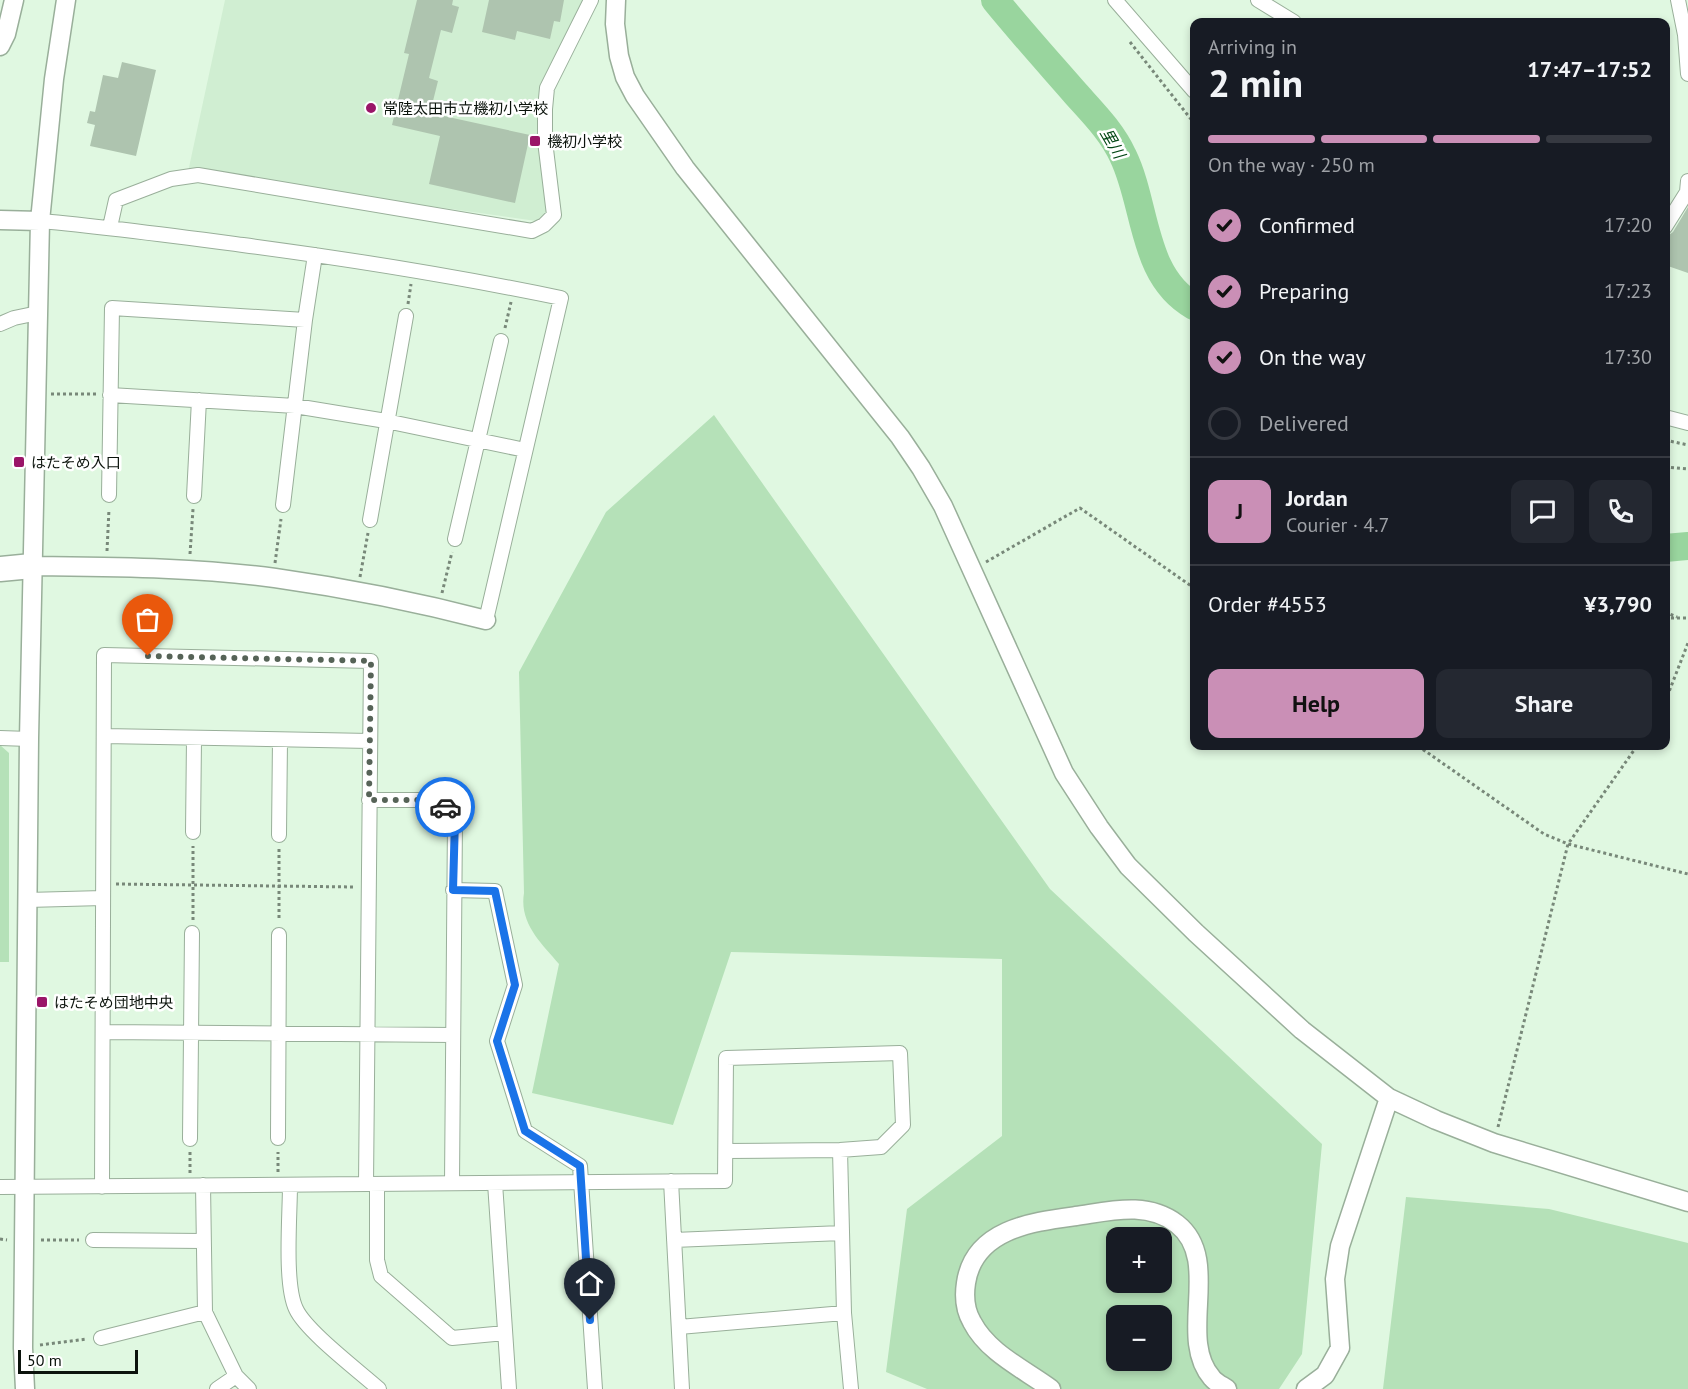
<!DOCTYPE html>
<html lang="en">
<head>
<meta charset="utf-8">
<style>
  :root { --surface:#171b24; --page:#242831; --text:#f1f3f6; --muted:#9ea1a6; --line:#363941; --accent:#ca8fb6 }
  body { margin:0; font-family:"PT Sans","Noto Sans JP",sans-serif; background:var(--page); color:var(--text); height:100vh; display:flex; flex-direction:column; font-size:22px; white-space:nowrap }
  * { box-sizing:border-box; margin:0 }
  p { font-size:20px; color:var(--muted) }
  .icon { flex:none; width:33px; height:33px; fill:none; stroke:currentColor; stroke-width:2; stroke-linecap:round; stroke-linejoin:round }
  .map { position:relative; flex:1; overflow:hidden }
  .details { position:absolute; left:1190px; top:18px; width:480px; height:732px; display:flex; flex-direction:column; background:var(--surface); border-radius:12px; box-shadow:0 3px 9px #0003 }
  .details>* { flex:none }
  .fabs { position:absolute; left:1106px; top:1227px; display:grid; gap:12px }
  .fabs a { display:grid; place-items:center; width:66px; height:66px; border-radius:12px; background:var(--surface); box-shadow:0 3px 9px #0003; font-size:30px }
  .scale { position:absolute; left:18px; bottom:15px; width:120px; box-sizing:border-box; padding-left:6px; border:3px solid #0b130c; border-top:0; font-size:16px; line-height:21px; white-space:nowrap; color:#0b130c; -webkit-text-stroke:4px #fff; paint-order:stroke }
  .pin { position:absolute; display:grid; place-items:center; width:51px; height:51px; color:#fff; margin:-62px -26px; border-radius:50% 50% 50% 0; rotate:-45deg; box-shadow:0 0 6px #0007 }
  .pin .icon { rotate:45deg }
  .courier { position:absolute; display:grid; place-items:center; width:60px; height:60px; margin:-30px; border:4px solid #1a73e8; border-radius:50%; background:#fff; color:#222; box-shadow:0 2px 8px #0007 }
  .summary em { font-style:normal; font-weight:700 }
  .summary div { display:flex; flex-direction:column-reverse }
  .summary { display:flex; align-items:center; justify-content:space-between; height:102px; padding:0 18px }
  h1 { font-size:39px; font-weight:700; line-height:45px }
  .bar { display:grid; grid-template-columns:repeat(4,1fr); gap:9px 6px; align-content:center; height:72px; padding:0 18px }
  .bar i { height:8px; border-radius:4px; background:var(--line) }
  .bar .selected { background:var(--accent) }
  .bar p { grid-column:span 4 }
  .line { display:flex; align-items:center; gap:15px; padding:0 18px; border-top:2px solid var(--line) }
  .line div { flex:1 }
  .round { display:grid; place-items:center; flex:none; width:63px; height:63px; border-radius:12px; background:var(--page) }
  ol { padding:0 18px; list-style:none }
  li { display:flex; align-items:center; gap:18px; height:66px }
  li p { margin-inline-start:auto }
  li .icon { padding:6px; border-radius:50%; background:var(--accent); color:#111; stroke-width:4 }
  li:last-child { color:var(--muted) }
  li i { width:33px; height:33px; border:3px solid var(--line); border-radius:50% }
  .button { display:flex; gap:12px; margin-top:auto; padding:12px 18px }
  .button a { flex:1; height:69px; border-radius:12px; background:var(--accent); color:#111; font-size:24px; font-weight:700; line-height:69px; text-align:center }
  .button a+a { background:var(--page); color:var(--text) }
  .map>svg:first-child { display:block }
  .built { fill:#d0eed2 }
  .green { fill:#b5e1b8; fill-rule:evenodd }
  .lines { fill:none; stroke-linecap:round; stroke-linejoin:round }
  .river { stroke:#99d59e; stroke-width:28 }
  .building { fill:#aec4af }
  .street-casing { stroke:#99af9a; stroke-width:16 }
  .secondary-casing { stroke:#99af9a; stroke-width:21 }
  .highway-casing { stroke:#99af9a; stroke-width:27 }
  .path { stroke:#788879; stroke-width:3; stroke-dasharray:3 3; stroke-linecap:butt }
  .street { stroke:#fff; stroke-width:14 }
  .secondary { stroke:#fff; stroke-width:18 }
  .highway { stroke:#fff; stroke-width:24 }
  .done { stroke:#566357; stroke-width:6; stroke-dasharray:0 10.8 }
  .route { stroke:#1a73e8; stroke-width:8 }
  .poi-dot { fill:#9a1568; stroke:#fff; stroke-width:2 }
  .labels { text-anchor:middle; dominant-baseline:central; stroke-width:5; stroke-linejoin:round; paint-order:stroke }
  .poi-label { font-size:15px; fill:#0b130c; stroke:#fff; text-anchor:start }
  .water-label { font-size:16px; font-style:italic; fill:#024614; stroke:#fff }
</style>
</head>
<body>
<div class="map">
<svg width="1688" height="1389" viewBox="0 0 1688 1389">
  <rect width="100%" height="100%" fill="#e0f8e1"/>
  <path class="built" d="M225 0H584L541 88 548 210 536 221 188 172Z"/>
  <path class="green" d="M714 415 1050 889 1322 1144 1302 1354 1279 1389H927L886 1372 907 1209 1002 1136V959L731 952 673 1125 532 1093 559 964C541 943 519 923 524 893L519 672 606 512ZM1116 1238H1161V1282H1116ZM1116 1316H1161V1360H1116Z
    M0 745 9 753V962H0Z
    M1406 1197 1549 1209 1688 1243V1389H1383Z"/>
  <g class="lines">
    <path class="river" d="M995 0C1021 32 1049 63 1076 94 1094 114 1112 132 1123 156 1147 205 1141 276 1194 306
      M1665 548 1688 546"/>
  </g>
  <path class="building" d="M417 0H453L452 5 459 7 452 33 441 30 429 78 438 81 430 113 530 135 515 203 429 184 440 136 392 125 409 54 404 53Z
    M489 0H564L560 22 554 21 550 39 517 31 515 40 482 32Z
    M122 62 156 70 136 156 90 146 95 125 87 123 90 111 95 112 103 75 118 78Z
    M1688 207V273L1665 265V238L1673 232Z"/>
  <g class="lines">
    <g class="street-casing">
      <path id="street" d="M1115 0 1194 91
        M1258 0 1294 22
        M1678 0 1685 35 1688 74
        M40 221C108 227 175 236 243 245 349 259 455 276 561 298L486 620
        M110 227 116 200 171 179 198 175 532 231 544 225 554 215 545 141V109L547 88 591 0
        M1665 227 1687 192 1688 181
        M0 324 14 318 38 313
        M110 395 295 406 386 421 525 450
        M1665 417 1688 423
        M109 495 112 308 305 320
        M194 496 199 400
        M283 505 305 320 315 255
        M370 520 406 316
        M455 539 501 341
        M104 736 370 741
        M0 738 29 739
        M369 800H439L455 819 452 1183
        M193 832 194 739
        M279 835 280 740
        M453 890 495 891 515 985 497 1041 525 1131 580 1166 595 1389
        M27 900 103 898
        M103 1032 453 1035
        M278 1138 279 935
        M190 1139 192 933
        M840 1150 844 1313 851 1389
        M671 1181 682 1389
        M495 1183 509 1389
        M377 1184V1260L381 1276 452 1338 505 1333
        M203 1185 205 1312 236 1376 249 1389
        M290 1185C290 1215 284 1284 296 1309 306 1331 359 1371 379 1389
        M0 1187 725 1181 726 1058 900 1053 903 1125 881 1147 840 1150 726 1151
        M102 1187 104 655 371 661 366 1184
        M93 1240 203 1241
        M674 1240 842 1233
        M679 1327 844 1313
        M101 1338 205 1312
        M217 1389 236 1376"/>
    </g>
    <g class="secondary-casing">
      <path id="secondary" d="M616 0 615 24 619 56 625 77 635 96 685 168 900 437 921 468 943 506 1064 773 1099 827 1128 866 1196 933 1302 1030 1389 1098 1436 1120 1494 1143 1688 1202
        M0 46 6 34 14 0
        M0 220 40 221
        M32 566C113 567 195 567 275 578 346 588 417 602 486 620
        M25 1389 23 1348 29 739 40 221 54 79 66 0
        M1051 1389C1024 1369 988 1353 972 1322 965 1310 964 1296 966 1283 974 1229 1032 1222 1076 1216 1111 1211 1147 1201 1177 1224 1223 1260 1176 1337 1212 1378 1216 1383 1223 1386 1227 1389
        M1306 1389 1325 1375 1340 1348 1335 1279 1340 1246 1389 1098"/>
    </g>
    <g class="highway-casing">
      <path id="highway" d="M0 569 32 566"/>
    </g>
    <path class="path" d="M1130 42 1194 123
      M408 304 411 284
      M505 328 511 302
      M51 394H96
      M1665 440 1688 445
      M1665 467 1688 469
      M107 551 109 509
      M190 554 193 509
      M986 562 1080 508 1194 588
      M275 563 281 519
      M360 577 368 533
      M442 593 452 552
      M1665 612 1677 617
      M1665 618H1688
      M1665 702 1688 643
      M1418 746 1544 834 1568 844 1688 874
      M279 849V921
      M116 884 355 887
      M193 920V846
      M1498 1127 1568 844 1637 746
      M278 1172V1152
      M190 1173V1152
      M0 1239 7 1240
      M41 1240H79
      M40 1345 87 1339"/>
    <use href="#street" class="street"/>
    <use href="#secondary" class="secondary"/>
    <use href="#highway" class="highway"/>
  </g>
  <g class="lines">
    <path class="done" d="M148 656 371 661 369 800H439L445 807"/>
    <path class="route" d="M445 807 455 819 453 890 495 891 515 985 497 1041 525 1131 580 1166 590 1320"/>
  </g>
  <g class="poi-dot">
    <circle cx="371" cy="108" r="6"/>
    <rect x="529" y="135" width="12" height="12" rx="3"/>
    <rect x="13" y="456" width="12" height="12" rx="3"/>
    <rect x="36" y="996" width="12" height="12" rx="3"/>
  </g>
  <g class="labels">
    <g class="poi-label">
      <text x="383" y="108">常陸太田市立機初小学校</text>
      <text x="547" y="141">機初小学校</text>
      <text x="31" y="462">はたそめ入口</text>
      <text x="54" y="1002">はたそめ団地中央</text>
    </g>
    <g class="water-label">
      <text transform="translate(1113 143) rotate(60)">里川</text>
    </g>
  </g>
</svg>
<div class="fabs">
<a>+</a>
<a>−</a>
</div>
<div class="scale">50 m</div>
<div class="pin" style="left:148px;top:656px;background:#ea580c"><svg class="icon" aria-label="bag" viewBox="0 0 24 24"><path d="M5 8h14l-1 12H6zM9 8a3 3 0 0 1 6 0"/></svg></div>
<div class="pin" style="left:590px;top:1320px;background:#1f2937"><svg class="icon" aria-label="home" viewBox="0 0 24 24"><path d="M3 11l9-7 9 7M6 9v11h12V9"/></svg></div>
<div class="courier" style="left:445px;top:807px"><svg class="icon" aria-label="car" viewBox="0 0 24 24"><path d="M5 17H2v-5l4-1 3-4h7l3 4 3 1v5h-3M9 17h6M6 11h13"/><circle cx="7" cy="17" r="2"/><circle cx="17" cy="17" r="2"/></svg></div>
<section class="details">
<div class="summary"><div><h1>2 min</h1><p>Arriving in</p></div><em>17:47–17:52</em></div>
<div class="bar"><i class="selected"></i><i class="selected"></i><i class="selected"></i><i></i><p>On the way · 250 m</p></div>
<ol>
<li><svg class="icon" aria-label="check" viewBox="0 0 24 24"><path d="M5 12l5 5 9-10"/></svg>Confirmed<p>17:20</p></li>
<li><svg class="icon" aria-label="check" viewBox="0 0 24 24"><path d="M5 12l5 5 9-10"/></svg>Preparing<p>17:23</p></li>
<li><svg class="icon" aria-label="check" viewBox="0 0 24 24"><path d="M5 12l5 5 9-10"/></svg>On the way<p>17:30</p></li>
<li><i></i>Delivered</li>
</ol>
<div class="line" style="height:108px"><b class="round" style="background:var(--accent);color:#111">J</b><div><b>Jordan</b><p>Courier · 4.7</p></div><a class="round"><svg class="icon" aria-label="chat" viewBox="0 0 24 24"><path d="M4 5h16v11H9l-5 4z"/></svg></a><a class="round"><svg class="icon" aria-label="phone" viewBox="0 0 24 24"><path d="M5 4h4l2 5-3 2q2 4 5 5l2-3 5 2v4C11 20 4 13 5 4z"/></svg></a></div>
<div class="line" style="height:78px"><div>Order #4553</div><b>¥3,790</b></div>
<div class="button"><a>Help</a><a>Share</a></div>
</section>
</div>
</body>
</html>
